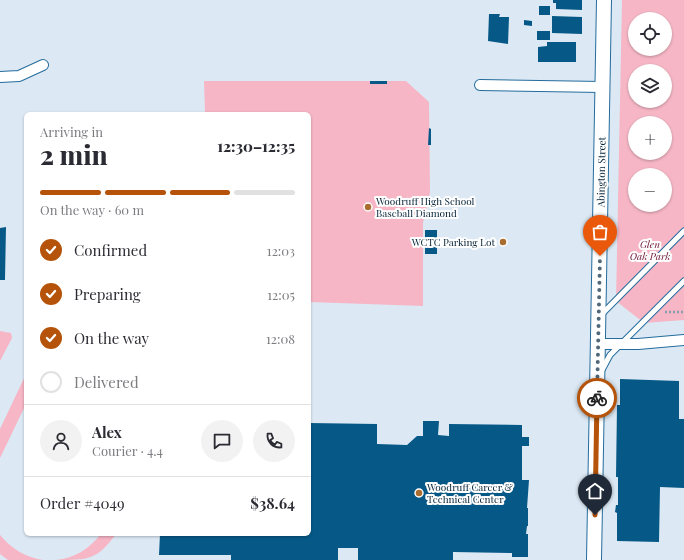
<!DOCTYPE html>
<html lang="en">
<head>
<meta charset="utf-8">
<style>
  :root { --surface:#fff; --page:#f2f2f3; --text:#2b2b33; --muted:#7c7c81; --line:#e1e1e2; --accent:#b45309 }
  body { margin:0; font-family:"Playfair Display",serif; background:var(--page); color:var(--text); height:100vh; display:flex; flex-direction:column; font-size:15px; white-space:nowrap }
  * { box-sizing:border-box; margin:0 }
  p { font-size:13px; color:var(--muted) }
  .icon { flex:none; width:22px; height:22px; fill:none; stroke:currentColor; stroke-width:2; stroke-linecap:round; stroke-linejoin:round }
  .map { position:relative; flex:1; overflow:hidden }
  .details { position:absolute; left:24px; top:112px; width:287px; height:424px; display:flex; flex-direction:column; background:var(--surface); border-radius:6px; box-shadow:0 1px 3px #0004 }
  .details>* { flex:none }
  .controls { position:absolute; left:628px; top:12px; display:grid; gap:8px }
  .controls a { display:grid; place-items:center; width:44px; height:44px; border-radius:50%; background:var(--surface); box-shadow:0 1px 3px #0004; font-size:20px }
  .pin { position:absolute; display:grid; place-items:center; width:34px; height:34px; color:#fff; margin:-41px -17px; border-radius:50% 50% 50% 0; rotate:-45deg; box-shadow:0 0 4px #0007 }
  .pin .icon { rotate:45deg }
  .courier { position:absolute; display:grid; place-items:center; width:40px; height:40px; margin:-20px; border:3px solid #b45309; border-radius:50%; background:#fff; color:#222; box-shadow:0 1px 5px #0007 }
  .overview em { font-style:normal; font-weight:800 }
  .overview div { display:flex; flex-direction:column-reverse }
  .overview { display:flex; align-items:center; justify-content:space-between; height:68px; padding:0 16px }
  h1 { font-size:26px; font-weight:800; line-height:30px }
  .bar { display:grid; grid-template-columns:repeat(4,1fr); gap:6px 4px; align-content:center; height:48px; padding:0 16px }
  .bar i { height:5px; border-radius:3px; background:var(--line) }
  .bar .on { background:var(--accent) }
  .bar p { grid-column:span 4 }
  .line { display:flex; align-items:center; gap:10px; padding:0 16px; border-top:1px solid var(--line) }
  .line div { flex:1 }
  .round { display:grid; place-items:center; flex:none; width:42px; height:42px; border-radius:21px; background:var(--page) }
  ol { padding:0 16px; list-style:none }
  li { display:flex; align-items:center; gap:12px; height:44px }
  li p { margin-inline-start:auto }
  li .icon { padding:4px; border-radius:50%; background:var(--accent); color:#fff; stroke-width:4 }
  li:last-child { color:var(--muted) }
  li i { width:22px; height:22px; border:2px solid var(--line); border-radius:50% }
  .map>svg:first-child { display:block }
  .green { fill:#f6b6c5; fill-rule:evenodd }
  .building { fill:#065887 }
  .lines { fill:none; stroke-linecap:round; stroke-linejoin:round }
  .lane-casing { stroke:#246c9d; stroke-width:7 }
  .street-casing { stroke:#246c9d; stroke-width:12 }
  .secondary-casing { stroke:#246c9d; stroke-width:16 }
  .path { stroke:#8a9dac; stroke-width:2.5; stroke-dasharray:2 2; stroke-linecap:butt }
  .lane { stroke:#fff; stroke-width:5 }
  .street { stroke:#fff; stroke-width:10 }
  .secondary { stroke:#fff; stroke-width:14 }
  .done { stroke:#506879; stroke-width:4; stroke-dasharray:0 7.2 }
  .route { stroke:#b45309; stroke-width:5 }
  .poi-dot { fill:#a96d30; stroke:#fff; stroke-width:1.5 }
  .labels { text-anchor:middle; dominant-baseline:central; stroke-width:4; stroke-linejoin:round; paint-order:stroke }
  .street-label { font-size:10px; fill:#052237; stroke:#fff }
  .poi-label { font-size:10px; fill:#052237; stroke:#fff; text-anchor:start }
  .park-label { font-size:10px; font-style:italic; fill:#6d1436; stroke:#fff }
</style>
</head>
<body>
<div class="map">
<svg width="684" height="560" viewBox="0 0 684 560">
  <rect width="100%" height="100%" fill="#dce9f4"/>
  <path class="green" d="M622 0H684V320L644 323 616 301ZM635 19H665V49H635ZM635 71H665V101H635ZM635 123H665V153H635ZM635 175H665V205H635Z
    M204 81H406L429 102 430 192 423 223V306L309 302V114H205Z
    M0 331 11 333 12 338 0 361Z
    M26 374V404L0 458V429Z
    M101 534H116C97 560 89 560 56 560 75 558 89 549 101 534Z
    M0 535C12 549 25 557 43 560H8L0 554Z"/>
  <path class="building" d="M553 0H582V10L556 9V3H553Z
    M539 6H550V15H539Z
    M489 14H500L499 17H509L508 44 488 41Z
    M552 16 582 17V34L552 33Z
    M524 20 532 21V26L524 25Z
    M537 31H550V40H537Z
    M547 42H576V62H538V47L547 46Z
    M370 81H387V84H370Z
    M429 128 431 129V145H428Z
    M6 227 5 280H0V228Z
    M425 230H437V254H425Z
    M620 379 679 381V419H684V488L660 487 659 542 617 541V513L615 512 616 505H618V477H616L617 405H620Z
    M423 421H439L438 435 449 436V424L522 425V437H529V446H522V480H529L527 508H528V526H527L526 534H528V557H512V553L453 552V560H358V548H338V560H231V555H159L160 534H309V423L377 424V444L407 445 417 436H423Z"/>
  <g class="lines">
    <g class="lane-casing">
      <path id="lane" d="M600 316 684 231
        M602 370 610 355 684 281"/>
    </g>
    <g class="street-casing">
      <path id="street" d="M0 77 19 76 43 65
        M480 85 602 87
        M598 344H638L684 340"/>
    </g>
    <g class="secondary-casing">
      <path id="secondary" d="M594 560 604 0"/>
    </g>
    <path class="path" d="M665 312H684"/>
    <use href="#lane" class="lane"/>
    <use href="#street" class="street"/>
    <use href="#secondary" class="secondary"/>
  </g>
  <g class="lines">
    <path class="done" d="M597 398 600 256"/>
    <path class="route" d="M595 515 597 398"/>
  </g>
  <g class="poi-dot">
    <circle cx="368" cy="207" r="4"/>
    <circle cx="503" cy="242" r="4"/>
    <circle cx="419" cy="493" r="4"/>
  </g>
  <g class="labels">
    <g class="street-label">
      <text transform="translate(601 172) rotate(-89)">Abington Street</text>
    </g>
    <g class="poi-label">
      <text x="376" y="201">Woodruff High School<tspan x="376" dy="12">Baseball Diamond</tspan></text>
      <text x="495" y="242" text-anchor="end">WCTC Parking Lot</text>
      <text x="427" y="487">Woodruff Career &amp;<tspan x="427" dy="12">Technical Center</tspan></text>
    </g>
    <g class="park-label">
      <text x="650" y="244">Glen<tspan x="650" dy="12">Oak Park</tspan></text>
    </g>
  </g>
</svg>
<div class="controls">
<a><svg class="icon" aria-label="locate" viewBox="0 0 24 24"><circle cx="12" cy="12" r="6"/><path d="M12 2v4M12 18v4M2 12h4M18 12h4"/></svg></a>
<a><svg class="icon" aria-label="layers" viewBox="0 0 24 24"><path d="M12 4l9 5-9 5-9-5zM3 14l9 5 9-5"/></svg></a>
<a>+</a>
<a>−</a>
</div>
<div class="pin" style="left:600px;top:256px;background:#ea580c"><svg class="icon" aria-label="bag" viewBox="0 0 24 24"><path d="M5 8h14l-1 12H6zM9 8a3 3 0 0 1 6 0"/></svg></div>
<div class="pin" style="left:595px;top:515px;background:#1f2937"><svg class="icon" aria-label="home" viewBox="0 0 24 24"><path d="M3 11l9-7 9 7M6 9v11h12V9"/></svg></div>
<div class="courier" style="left:597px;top:398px"><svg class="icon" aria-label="bike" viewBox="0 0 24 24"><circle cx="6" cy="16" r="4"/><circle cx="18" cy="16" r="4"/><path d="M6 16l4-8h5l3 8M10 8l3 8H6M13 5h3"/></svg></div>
<section class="details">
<div class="overview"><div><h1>2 min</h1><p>Arriving in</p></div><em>12:30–12:35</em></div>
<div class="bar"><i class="on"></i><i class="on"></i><i class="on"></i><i></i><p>On the way · 60 m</p></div>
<ol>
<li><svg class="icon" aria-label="check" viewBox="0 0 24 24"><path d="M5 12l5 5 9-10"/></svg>Confirmed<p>12:03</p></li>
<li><svg class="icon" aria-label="check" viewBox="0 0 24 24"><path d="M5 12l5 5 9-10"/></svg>Preparing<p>12:05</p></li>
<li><svg class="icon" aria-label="check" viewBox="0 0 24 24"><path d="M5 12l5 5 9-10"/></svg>On the way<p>12:08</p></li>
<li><i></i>Delivered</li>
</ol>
<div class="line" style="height:72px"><a class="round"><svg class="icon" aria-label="person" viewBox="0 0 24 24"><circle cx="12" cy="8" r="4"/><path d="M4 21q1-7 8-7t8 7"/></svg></a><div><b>Alex</b><p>Courier · 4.4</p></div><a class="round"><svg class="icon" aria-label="chat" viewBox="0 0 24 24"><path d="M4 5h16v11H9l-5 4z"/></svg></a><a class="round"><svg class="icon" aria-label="phone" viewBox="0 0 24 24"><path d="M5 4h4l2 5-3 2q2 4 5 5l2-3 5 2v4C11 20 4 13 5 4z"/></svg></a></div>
<div class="line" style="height:52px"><div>Order #4049</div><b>$38.64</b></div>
</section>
</div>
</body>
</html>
